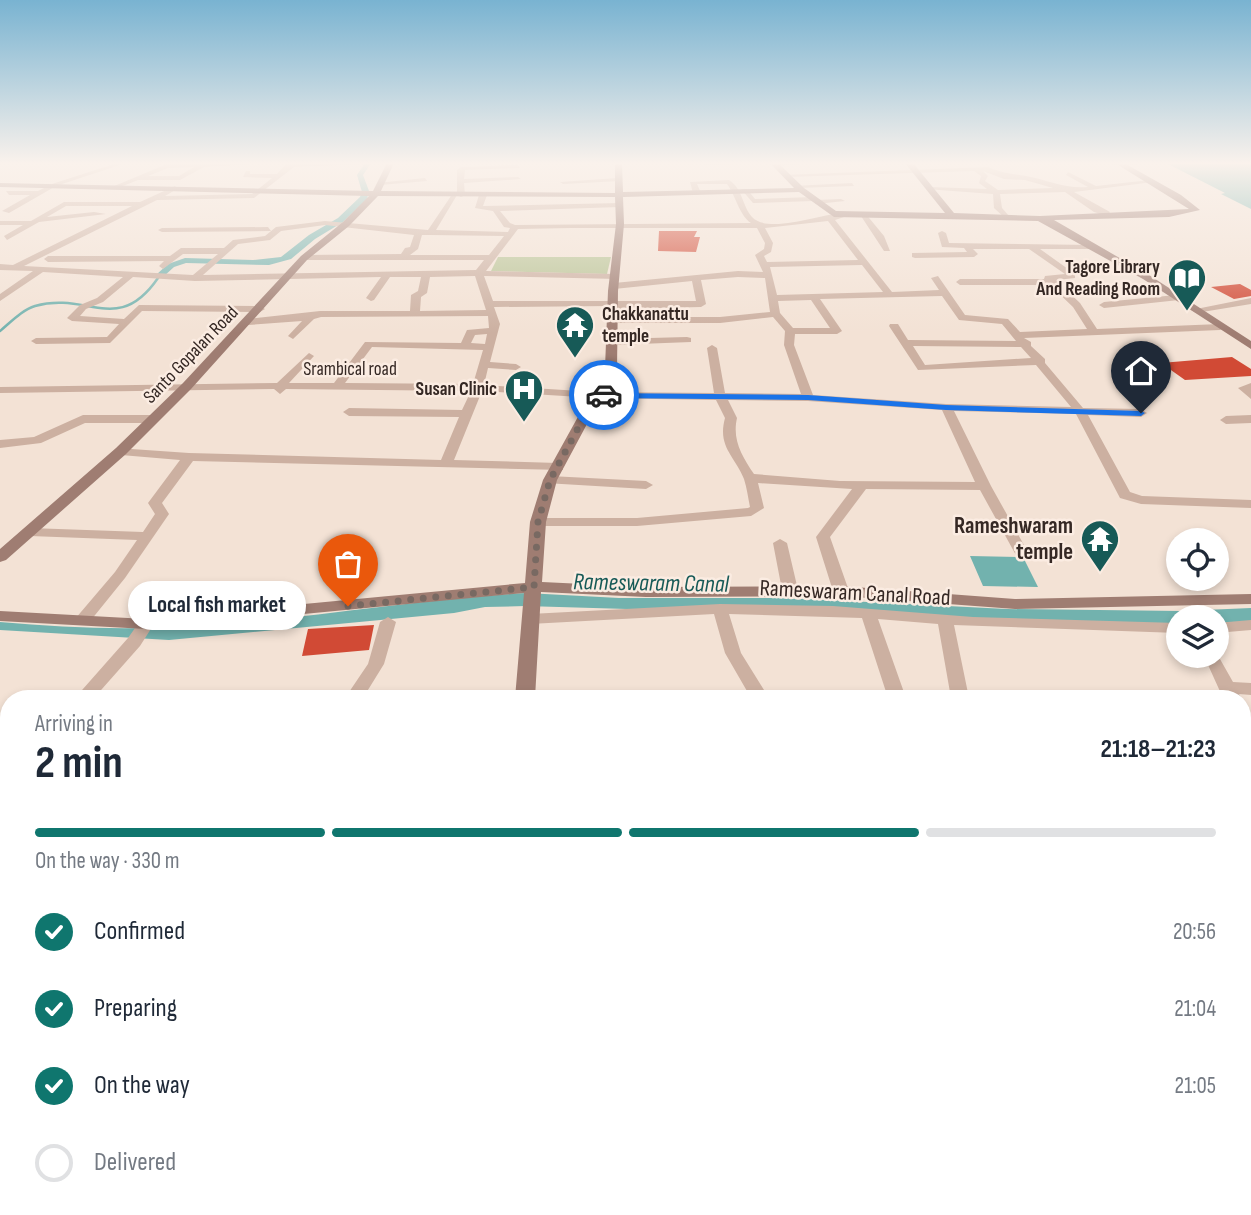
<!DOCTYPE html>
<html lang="en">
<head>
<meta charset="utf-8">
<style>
  :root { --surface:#fff; --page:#f2f2f3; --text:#1f2937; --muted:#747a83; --line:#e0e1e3; --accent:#0f766e }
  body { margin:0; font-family:"Sofia Sans Condensed",sans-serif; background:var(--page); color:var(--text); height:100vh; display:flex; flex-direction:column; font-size:26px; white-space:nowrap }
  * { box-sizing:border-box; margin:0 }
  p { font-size:23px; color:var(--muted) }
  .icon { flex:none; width:38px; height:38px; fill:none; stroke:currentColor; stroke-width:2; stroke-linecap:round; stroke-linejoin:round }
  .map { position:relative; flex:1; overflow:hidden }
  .details { position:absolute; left:0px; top:690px; width:1251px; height:527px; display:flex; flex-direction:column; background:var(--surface); border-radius:28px 28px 0 0; box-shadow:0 4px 10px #0003 }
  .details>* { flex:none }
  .buttons { position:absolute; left:1166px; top:528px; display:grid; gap:14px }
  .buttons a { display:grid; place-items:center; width:63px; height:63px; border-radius:50%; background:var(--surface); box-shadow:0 4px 10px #0003; font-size:35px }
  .pin { position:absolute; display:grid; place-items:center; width:60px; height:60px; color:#fff; margin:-72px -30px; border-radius:50% 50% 50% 0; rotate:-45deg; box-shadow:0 0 7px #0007 }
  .pin .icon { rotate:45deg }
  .courier { position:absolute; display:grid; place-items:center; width:70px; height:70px; margin:-35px; border:5px solid #1a73e8; border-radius:50%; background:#fff; color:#222; box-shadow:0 2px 9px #0007 }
  .bubble { position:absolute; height:49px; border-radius:24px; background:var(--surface); box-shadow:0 4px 10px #0003; font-size:23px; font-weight:700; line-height:49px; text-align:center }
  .headline em { font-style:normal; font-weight:700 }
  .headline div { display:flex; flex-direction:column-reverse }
  .headline { display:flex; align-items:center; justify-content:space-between; height:119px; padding:0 35px }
  h1 { font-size:46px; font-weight:700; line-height:52px }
  .bar { display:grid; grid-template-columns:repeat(4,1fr); gap:10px 7px; align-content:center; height:84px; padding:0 35px }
  .bar i { height:9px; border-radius:5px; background:var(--line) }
  .bar .current { background:var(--accent) }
  .bar p { grid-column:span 4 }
  ol { padding:0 35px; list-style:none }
  li { display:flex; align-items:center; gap:21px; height:77px }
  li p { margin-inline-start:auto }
  li .icon { padding:7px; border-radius:50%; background:var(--accent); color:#fff; stroke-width:4 }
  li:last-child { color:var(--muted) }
  li i { width:38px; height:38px; border:4px solid var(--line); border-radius:50% }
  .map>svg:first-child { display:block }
  .green { fill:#b8c394 }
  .water { fill:#72b2ae }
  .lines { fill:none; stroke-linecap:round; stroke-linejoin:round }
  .stream { stroke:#72b2ae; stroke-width:2.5 }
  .canal { fill:#72b2ae; fill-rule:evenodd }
  .building { fill:#d14a35 }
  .street { fill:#ccb0a1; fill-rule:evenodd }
  .secondary { fill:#9f7d72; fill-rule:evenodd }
  .route { fill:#1a73e8 }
  .done { stroke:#786962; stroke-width:7; stroke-dasharray:0 12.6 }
  .labels { text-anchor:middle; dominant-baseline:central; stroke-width:5; stroke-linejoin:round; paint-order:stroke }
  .far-poi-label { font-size:19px; font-weight:bold; fill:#352824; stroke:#fbece2; text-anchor:end }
  .far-street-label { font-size:19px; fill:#352824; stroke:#fbece2 }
  .poi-label { font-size:23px; font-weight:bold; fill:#352824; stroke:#fbece2; text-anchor:end }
  .street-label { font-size:23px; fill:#352824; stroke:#fbece2 }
  .water-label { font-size:24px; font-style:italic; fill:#175a57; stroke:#fbece2 }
</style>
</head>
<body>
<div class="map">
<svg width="1251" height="1215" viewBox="0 0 1251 1215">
  <rect width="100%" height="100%" fill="#f3e2d5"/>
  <path class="green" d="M498 257H611L607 274 491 271Z"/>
  <path class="water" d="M1166 163H1251V209L1221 194 1225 193Z
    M970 556 1023 557 1038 587 983 586Z
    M526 593 619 598H788L1007 609 1181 611 1251 608V621L1216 624V618H1178V625L525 606 485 607 454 613 169 640 0 630V622C48 626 96 629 144 628 272 626 399 600 526 593Z"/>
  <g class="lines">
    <path class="stream" d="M0 331C11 322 22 310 35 306 88 291 118 336 158 278"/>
    <path class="canal" d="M365 163H371L363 175 369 191 367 199 343 222 315 239 291 259 269 265 186 263 174 267 163 277 156 275 168 264 185 258 253 260 281 257 309 235 338 218 360 197 362 192 357 175Z"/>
  </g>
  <path class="building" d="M659 231H697L694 237H700L696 252 658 251Z
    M1240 284 1251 290V296L1234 299 1211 287Z
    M1232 357 1251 369V376L1185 380 1161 363Z
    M374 625 369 650 302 656 308 629Z"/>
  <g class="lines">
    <path class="street" d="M117 163H126L56 186 9 213 2 211 30 195H9L6 191H38L52 184Z
      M267 163 204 167 180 180H138L118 188 112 187 167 164ZM194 167 179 176H148L168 168Z
      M287 163 361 164 294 167 254 198 157 200 24 266 193 275 218 254H183L163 269 159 266 164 261 48 262 44 259 48 256H170L181 248H224L233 240 265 236 276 227 325 221 428 230 453 193 457 195 436 230 508 232 510 228 504 227 493 211 475 208 479 195 483 193 487 195 483 206 619 203 623 205 619 207 500 211 510 223 515 225 751 223C739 215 736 196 727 184H697L701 193 697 195 693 193 690 182 729 180C743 189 742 206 752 217 769 235 823 213 844 213V217L835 220 892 292 939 290 931 278 938 276 965 315 1008 319 1020 332 1087 329 1073 307 1050 285H960L956 282 960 279H1044L1045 276 1065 274 1029 249H973L978 254 974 257 915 258 912 257V253L967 252 964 248 942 247 938 233 942 231 946 233 949 243 1093 245H1096V249H1040L1075 274V278L1056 280 1080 303 1097 329 1220 324 1225 327 1220 330 1024 338 1031 342V346L1045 359V363L1083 408 1141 409 1147 413 1141 417 1088 415 1130 492 1142 496 1251 500V508L1141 504 1120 498 1076 414 954 411 991 486 1029 554 1022 558 1017 557 980 490 866 489 830 537 849 591 841 596 833 591 816 537 852 489 758 483 764 508 751 516 637 526H538L531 522 538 518H637L748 508 750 507C748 498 747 488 744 479 735 456 717 447 725 418L716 400 596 398 482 391 454 460 558 463 563 464V470L193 461 162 503 169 514 125 578 87 625H75L73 622 75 619 115 572 137 540 30 536 23 532 30 528 143 532 155 514 148 503 180 460 121 455 115 451 117 448 189 453 441 460 459 417 349 416 343 412 349 408 462 410 471 391 286 389 280 394 274 389 0 393V387L277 383 309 353 314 356 289 383H334L365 342 461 343 467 330 489 328 488 316 321 317 314 319 293 339 288 336 302 321 248 325 243 322 248 319 320 311H410L411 295 418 291 421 277H390L374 300 371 301 366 298 381 277 195 281 133 277 103 302 86 309 80 316 124 319 139 305 260 306 265 309 260 312 142 311 110 343 36 344 31 341 36 338 107 337 119 324 72 321 67 318 80 305 97 298 123 277 43 272 0 301V294L33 271 0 270V264L13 265 132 206H66L47 217 94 212 106 214 39 222 7 240 4 236 23 225H0V221H31L64 202H140L175 186 177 189 165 196 252 194 272 178 243 177 246 171H250V174H277ZM828 221 858 260 767 262 764 256 771 252 773 243 765 228ZM325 225 414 235 410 247 405 248 401 254 304 255 300 258 301 260H484L476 270 203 275 238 244 270 240 281 231ZM571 228H757L765 243 764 249 755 255 763 272 738 271 614 283 609 286 614 289 692 281 696 301H493L484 276 618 279V275L615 274 486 271 518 229ZM422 235H430L504 236 489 255H410L418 249ZM862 265 883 292 777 295 770 267ZM475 276 486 310 420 311 421 297 427 293 430 277ZM738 277 765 278 770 312 720 317H614L609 320 614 323H720L773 317 785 331 784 345 801 394 725 393 717 348 712 345 707 348 714 393 596 392 484 385 488 368 516 370 521 367 516 364 490 362 500 324 494 307 610 306 615 309 701 307 706 304 701 280ZM942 296 959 320 1002 324 1016 341 908 340 898 324H890L889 326 918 370 1036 365 1071 407 946 404 813 395 794 345 795 334H837L842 331 820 299ZM811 300 830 328H793L780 313 778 301ZM487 334 485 344 471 343 475 335ZM913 346 1021 347 1031 358 925 365ZM372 347 483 350 473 384 345 383ZM728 400 808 401 942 410 975 482 840 481 754 474C742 456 732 440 737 418Z
      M686 163H694L689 165Z
      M701 163H769L704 165Z
      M773 163H814L775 166Z
      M1110 163H1168L1113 165Z
      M518 165 520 168 465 170 464 179 518 177 521 179 464 183 465 195 461 197 457 195V170L461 167Z
      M988 167C1005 174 1009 173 1026 176 1048 180 1065 189 1088 187L1066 175 1068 172 1096 186 1150 180 1153 182 1074 192 1110 212 1107 216 1094 212 1065 192 1000 194 1002 208 1009 216 1005 218 994 208 993 194 926 189 930 187 987 189 979 183 981 176 974 171 786 177 783 175ZM983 171 1004 179 1025 180 1053 188 998 190 985 181 988 176Z
      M425 178 427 181 380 185 377 183Z
      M618 178 620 181 563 184 560 182Z
      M852 183 854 186 797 188 793 186Z
      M741 189H747L755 199 813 197 816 200 841 199 845 201 816 204 813 201 753 203Z
      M859 213H865L884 236 890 251H884Z
      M268 227 271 231 162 232 158 230 162 228Z
      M1176 295 1179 296V300L1104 308 1099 305 1104 302Z
      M1251 298V304L1196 313 1191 310Z
      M687 337 691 338V342L613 345 608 342 613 339Z
      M1251 383V399L1238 388Z
      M83 415H153L159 419 153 423H85L41 443 0 448V440L34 437Z
      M1251 415V423L1226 424 1220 420 1226 416Z
      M550 476 646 481 653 485 646 489 545 483V477Z
      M780 539 787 543 798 590 790 595 782 590 773 543Z
      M720 604 833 606 973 617 1178 623V633L954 625 969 698H951L938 624 878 619 906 698H888L862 618 729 614 741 653 769 698H751L725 653 714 614 530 624 522 619 530 614Z
      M388 617 396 622 384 664 363 698H345L368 664 380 622Z
      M146 619 154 624 140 646 94 698H75L128 638 140 621Z
      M1251 620V630L1216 633V623Z
      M1216 652 1233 682 1251 683V695L1239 694 1241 698H1223L1204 656H1216Z
      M1242 714 1248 716 1251 720V743L1242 738Z
      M0 753H9V767H0Z
      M9 779V800L0 804V783Z
      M0 823H9V839H0Z
      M1242 844 1251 845V861L1242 860Z
      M1242 940 1251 944V974L1242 971Z
      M1242 1107 1251 1108V1134L1242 1133Z
      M87 1208H115L112 1215H84Z
      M276 1208H304L301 1215H273Z
      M840 1208H868L871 1215H843Z
      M999 1208H1029L1032 1215H1002Z"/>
    <path class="secondary" d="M387 163H394L381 191 615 193V163H622L623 192 794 188 770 163H778L804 188 836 211 945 213 905 163H913L954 213 1040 216 1189 209 1115 163H1124L1181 195 1200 210 1169 217 1054 220 1149 275 1251 341V349L1143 279 1038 221 834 217 799 192 623 197 624 224 618 291 617 368 557 480 546 522 542 582 646 587 841 586 1015 599 1251 594V604L1015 609 841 596 646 597 541 592 535 698H515L524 593 146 629 0 621V611L146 619 525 583 530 522 543 480 605 368 608 291 616 224 615 197 378 196 349 226 307 260 191 389 126 454 6 560 0 562V549L116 448 183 383 301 256 343 222 369 196 0 187V183L373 191Z
      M448 1208H480L479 1215H447Z"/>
  </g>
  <linearGradient id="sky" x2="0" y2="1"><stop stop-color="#79b3d1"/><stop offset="0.49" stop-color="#faf2ec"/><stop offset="1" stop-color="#faf2ec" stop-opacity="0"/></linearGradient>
  <rect width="1251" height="333" fill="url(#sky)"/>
  <path class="route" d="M601 393 808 395 946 405 1141 411 1145 413 1141 416 946 410 808 400 604 398Z"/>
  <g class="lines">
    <path class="done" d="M348 606 534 587 538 522 550 480 596 395H604"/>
  </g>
  <defs>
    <g id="library-pin" transform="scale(2.0125)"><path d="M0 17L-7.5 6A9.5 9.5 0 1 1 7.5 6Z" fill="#175a57" stroke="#fbece2"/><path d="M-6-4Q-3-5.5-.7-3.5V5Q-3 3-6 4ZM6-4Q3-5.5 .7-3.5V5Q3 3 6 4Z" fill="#fff"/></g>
    <g id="temple-pin" transform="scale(2.0125)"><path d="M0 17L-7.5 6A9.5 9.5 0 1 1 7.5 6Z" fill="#175a57" stroke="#fbece2"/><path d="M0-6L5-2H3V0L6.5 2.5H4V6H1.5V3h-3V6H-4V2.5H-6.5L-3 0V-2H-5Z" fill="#fff"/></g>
    <g id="hospital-pin" transform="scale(2.0125)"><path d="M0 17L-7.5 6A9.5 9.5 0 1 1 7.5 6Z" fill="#175a57" stroke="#fbece2"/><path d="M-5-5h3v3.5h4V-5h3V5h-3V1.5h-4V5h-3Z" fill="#fff"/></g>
  </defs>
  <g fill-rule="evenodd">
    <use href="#library-pin" x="1187" y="278"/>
    <use href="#temple-pin" x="575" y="325"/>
    <use href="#hospital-pin" x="524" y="389"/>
    <use href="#temple-pin" x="1100" y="539"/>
  </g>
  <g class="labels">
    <g class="far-poi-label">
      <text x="1160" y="267">Tagore Library<tspan x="1160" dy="22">And Reading Room</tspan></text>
      <text x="602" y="314" text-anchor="start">Chakkanattu<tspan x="602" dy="22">temple</tspan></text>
      <text x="497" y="389">Susan Clinic</text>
    </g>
    <g class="far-street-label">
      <text transform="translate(191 355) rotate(-46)">Santo Gopalan Road</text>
      <text x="350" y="369">Srambical road</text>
    </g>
    <g class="poi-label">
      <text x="1073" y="526">Rameshwaram<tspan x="1073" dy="26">temple</tspan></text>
    </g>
    <g class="street-label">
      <text transform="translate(855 593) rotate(3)">Rameswaram Canal Road</text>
    </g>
    <g class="water-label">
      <text transform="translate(651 583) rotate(1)">Rameswaram Canal</text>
    </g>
  </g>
</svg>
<div class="buttons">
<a><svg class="icon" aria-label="locate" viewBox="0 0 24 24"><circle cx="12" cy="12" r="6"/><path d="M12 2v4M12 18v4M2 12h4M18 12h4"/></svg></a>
<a><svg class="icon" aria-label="layers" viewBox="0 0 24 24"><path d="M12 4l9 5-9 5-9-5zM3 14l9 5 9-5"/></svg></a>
</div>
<div class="pin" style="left:348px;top:606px;background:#ea580c"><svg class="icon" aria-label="bag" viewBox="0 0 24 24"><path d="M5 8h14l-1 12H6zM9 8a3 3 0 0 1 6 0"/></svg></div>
<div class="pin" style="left:1141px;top:413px;background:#1f2937"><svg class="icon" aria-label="home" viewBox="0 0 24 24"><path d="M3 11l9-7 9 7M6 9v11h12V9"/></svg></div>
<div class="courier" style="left:604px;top:395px"><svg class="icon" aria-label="car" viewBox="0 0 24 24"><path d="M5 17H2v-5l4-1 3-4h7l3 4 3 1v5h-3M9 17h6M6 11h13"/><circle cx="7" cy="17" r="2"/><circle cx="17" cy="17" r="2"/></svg></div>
<div class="bubble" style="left:128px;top:581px;width:178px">Local fish market</div>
<section class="details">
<div class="headline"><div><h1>2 min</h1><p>Arriving in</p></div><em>21:18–21:23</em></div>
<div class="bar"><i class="current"></i><i class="current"></i><i class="current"></i><i></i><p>On the way · 330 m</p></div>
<ol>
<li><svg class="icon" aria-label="check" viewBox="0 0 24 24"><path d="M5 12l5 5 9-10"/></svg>Confirmed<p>20:56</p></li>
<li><svg class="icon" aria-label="check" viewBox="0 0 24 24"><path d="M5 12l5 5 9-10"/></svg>Preparing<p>21:04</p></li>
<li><svg class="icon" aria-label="check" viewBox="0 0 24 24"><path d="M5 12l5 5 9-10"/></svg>On the way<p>21:05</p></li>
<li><i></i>Delivered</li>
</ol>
</section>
</div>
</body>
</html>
